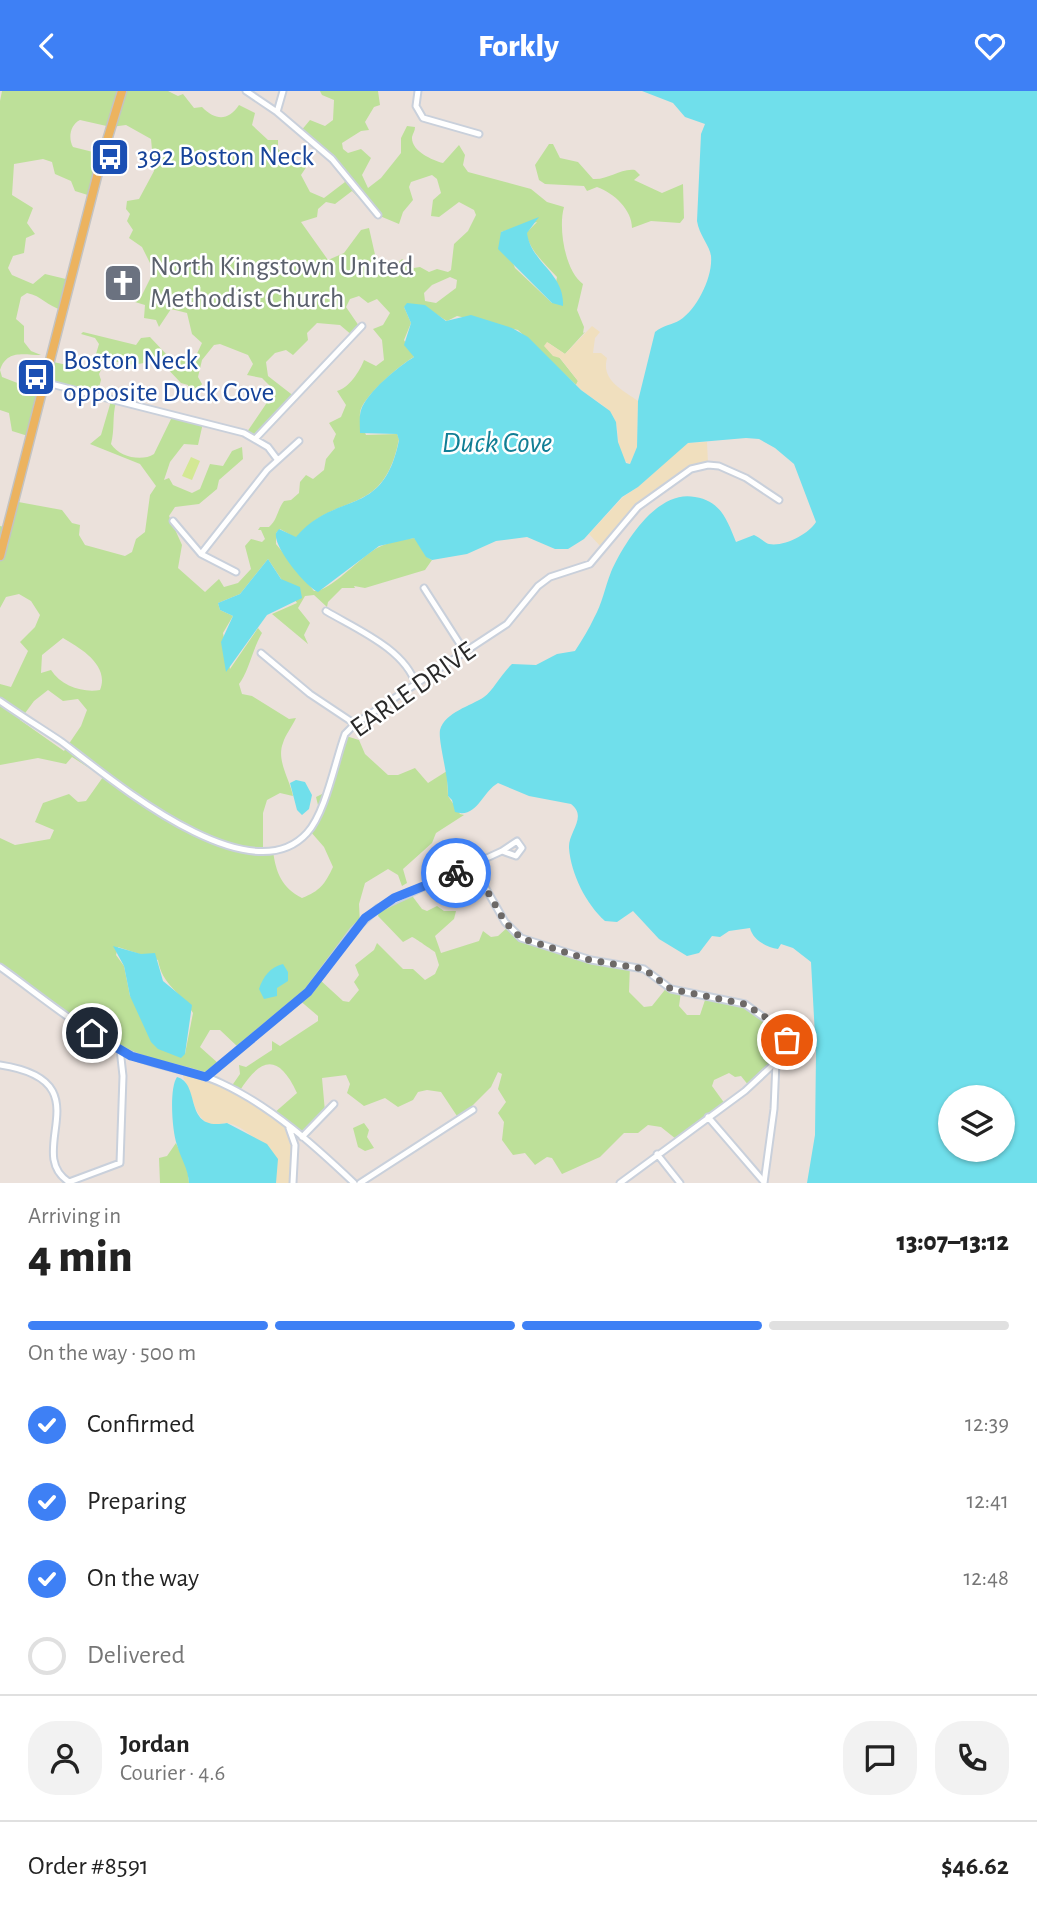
<!DOCTYPE html>
<html lang="en">
<head>
<meta charset="utf-8">
<style>
  :root { --surface:#fff; --page:#f2f2f2; --text:#222; --muted:#767676; --line:#e0e0e0; --accent:#3e80f5 }
  body { margin:0; font-family:"Alegreya Sans",sans-serif; background:var(--page); color:var(--text); height:100vh; display:flex; flex-direction:column; font-size:26px; white-space:nowrap }
  * { box-sizing:border-box; margin:0 }
  p { font-size:23px; color:var(--muted) }
  .icon { flex:none; width:38px; height:38px; fill:none; stroke:currentColor; stroke-width:2; stroke-linecap:round; stroke-linejoin:round }
  .map { position:relative; height:1092px; overflow:hidden }
  .sheet { display:flex; flex-direction:column; background:var(--surface); flex:1 }
  .sheet>* { flex:none }
  .tools { position:absolute; left:938px; top:994px; display:grid; gap:14px }
  .tools a { display:grid; place-items:center; width:77px; height:77px; border-radius:50%; background:var(--surface); box-shadow:0 2px 5px #0004; font-size:35px }
  .pin { position:absolute; display:grid; place-items:center; width:60px; height:60px; color:#fff; margin:-30px; border:4px solid #fff; border-radius:50%; box-shadow:0 2px 7px #0007 }
  .courier { position:absolute; display:grid; place-items:center; width:70px; height:70px; margin:-35px; border:5px solid #3e80f5; border-radius:50%; background:#fff; color:#222; box-shadow:0 2px 9px #0007 }
  .head em { font-style:normal; font-weight:800 }
  .head div { display:flex; flex-direction:column-reverse }
  .head { display:flex; align-items:center; justify-content:space-between; height:119px; padding:0 28px }
  h1 { font-size:46px; font-weight:800; line-height:52px }
  .bar { display:grid; grid-template-columns:repeat(4,1fr); gap:10px 7px; align-content:center; height:84px; padding:0 28px }
  .bar i { height:9px; border-radius:5px; background:var(--line) }
  .bar .selected { background:var(--accent) }
  .bar p { grid-column:span 4 }
  .line { display:flex; align-items:center; gap:18px; padding:0 28px; border-top:2px solid var(--line) }
  .line div { flex:1 }
  .round { display:grid; place-items:center; flex:none; width:74px; height:74px; border-radius:28px; background:var(--page) }
  ol { padding:0 28px; list-style:none }
  li { display:flex; align-items:center; gap:21px; height:77px }
  li p { margin-inline-start:auto }
  li .icon { padding:7px; border-radius:50%; background:var(--accent); color:#fff; stroke-width:4 }
  li:last-child { color:var(--muted) }
  li i { width:38px; height:38px; border:4px solid var(--line); border-radius:50% }
  header { display:flex; justify-content:space-between; align-items:center; height:91px; padding:0 28px; background:var(--accent); color:#fff; font-size:32px; font-weight:800 }
  .map>svg:first-child { display:block }
  .green { fill:#bde099; fill-rule:evenodd }
  .sand { fill:#f0dfbe }
  .pitch { fill:#d3e894 }
  .water { fill:#70dfeb; fill-rule:evenodd }
  .lines { fill:none; stroke-linecap:round; stroke-linejoin:round }
  .street-casing { stroke:#c9d0db; stroke-width:9 }
  .primary-casing { stroke:#c3c3c3; stroke-width:11 }
  .street { stroke:#fff; stroke-width:5 }
  .primary { stroke:#ecb35f; stroke-width:8 }
  .done { stroke:#6d6967; stroke-width:7; stroke-dasharray:0 12.6 }
  .route { stroke:#3e80f5; stroke-width:9 }
  .labels { text-anchor:middle; dominant-baseline:central; stroke-width:5; stroke-linejoin:round; paint-order:stroke }
  .transit-label { font-size:28px; fill:#164399; stroke:#fff; text-anchor:start }
  .worship-label { font-size:28px; fill:#5b616d; stroke:#fff; text-anchor:start }
  .street-label { font-size:28px; fill:#292929; stroke:#fff }
  .water-label { font-size:30px; font-style:italic; fill:#117e95; stroke:#fff }
</style>
</head>
<body>
<header><svg class="icon" aria-label="back" viewBox="0 0 24 24"><path d="M15 5l-7 7 7 7"/></svg>Forkly<svg class="icon" aria-label="heart" viewBox="0 0 24 24"><path d="M12 20l-8-8c-3-5 5-10 8-4 3-6 11-1 8 4z"/></svg></header>
<div class="map">
<svg width="1037" height="1092" viewBox="0 0 1037 1092">
  <rect width="100%" height="100%" fill="#ebe1db"/>
  <path class="green" d="M2 0H168L178 5 183 3 194 17 202 16C216 30 228 30 239 14L255 22 252 34 268 49H278V58L296 74 309 72 301 84 310 101 324 107 345 91 331 70 300 41 310 29 325 35 333 29 334 9 322 4 320 0H378L380 14 374 16 365 31 369 39 361 40 342 52 343 58 348 62 361 58 371 67 362 84 368 97 381 87 401 62V47L407 35 415 36C415 40 413 42 412 46 411 60 432 69 443 72L459 54 465 64 463 74 468 81 531 98 547 111 564 116C558 137 565 180 583 193L577 219 584 236 583 242 585 241 565 263 547 251 578 290 576 294 518 239 457 225 447 230C431 221 424 209 404 216L411 232 404 249 414 266C401 273 361 307 360 322 359 329 364 338 366 344L397 343 399 348C383 429 337 398 296 447L280 438 276 442V453L314 500C330 501 360 466 377 457 388 451 402 449 414 447 423 453 421 464 432 469L425 479 365 497 354 495 355 497H342L328 511 327 516 314 504 305 505 298 517 310 532 304 544 308 553 272 523 297 512 268 468 240 503 218 512 220 519 233 525 223 542 230 578 258 537 262 542C253 557 248 582 239 593L242 603 252 605 289 628 296 627C292 636 285 644 283 652 276 669 290 689 293 705L280 702 267 709 263 722V760H273C276 782 282 797 302 807 320 800 325 793 333 776L324 756 310 740 319 718 316 706 326 701 346 645 359 649 365 663 388 684H398L415 677 428 692 447 680 448 705 460 723 464 724 436 742 432 752 403 778 407 792 402 795 398 784 388 778 365 792 359 813 360 833 319 888 343 910 349 911 359 899 354 891 359 884 355 874 374 859 377 852 403 878H413L425 889 435 883 439 874 435 861C432 859 415 847 412 846L403 851 378 825 380 816 403 803 413 806 422 818 427 820 437 815 444 820H456L454 828 435 845 441 862 479 850 483 840 491 846 498 845 508 836 516 843 591 868 630 873 629 901 644 916 652 915 668 895 681 901 679 915 687 924H700L706 906 740 911 785 941 786 958 749 995 741 985 735 986 729 982 714 989 712 995 725 1013 676 1048 661 1036 648 1034 638 1042H624L600 1066 562 1083 552 1067 547 1066 535 1074 525 1062 513 1064 502 1049 504 1031 498 1022 506 1011 498 998 502 983 498 981 491 996 459 1028 441 1001 427 999 418 1001 413 1009 398 1016 385 1007 364 1015 347 1002 350 993 346 984 322 987 325 1021 304 1044 273 1023 297 1002C278 961 260 967 239 1001L231 996 240 983 239 974 246 976 272 959V950L280 955 318 930V925L298 908 238 956 220 939H210L200 956 219 973 206 985 130 964 0 876V747L15 754 50 748 54 739 35 731 43 712 69 703 78 711 86 710 103 686 72 666 66 673 38 667 0 674V593L11 596 28 560 20 551 35 536 40 524 31 510 19 503 6 506 0 517V435L4 436 13 410 62 419 72 432 80 434 79 444 85 454 125 465 132 461 136 448 145 441 150 404 156 395 140 373 90 353 101 344 111 310 116 311C112 326 115 338 111 353 119 366 142 371 154 363L172 326 203 332 198 354 184 353 170 371 164 389 169 387 173 394 192 402 200 398 210 373 223 375 232 360 242 356 243 368 219 389 217 398 199 413 175 416 169 425 182 454 178 477 205 501 219 488 224 496 238 492 251 478 245 455 251 448 262 451 265 448 261 439H258L260 436H269C278 428 277 419 284 410L291 409 299 402 300 391 306 384 313 388 324 379 326 368 335 357 333 350 336 343 329 332 341 326 346 314 337 300C349 297 360 280 364 269L376 275 384 269 382 249 373 238 383 234 390 222 377 208 368 212 359 205 350 208 346 216 359 235 353 245 340 234 317 232 307 242 308 249 293 264 286 259 275 262 266 271 268 285 295 306 257 345 247 341 268 310 272 297 262 287 247 284 253 273 248 264 220 253 214 254 202 269 198 286 202 293 191 311 188 294 181 292 163 273 153 270 134 274 106 269 99 283 101 289 97 304 46 291 49 270 85 278 93 273 99 253 95 247 81 243 83 241 136 254 141 247 150 246 167 264 193 271 202 252 192 243 187 222 171 218 159 236 156 229 144 227 145 214 135 211 140 208 154 180 142 156 129 147 133 139 127 130 130 123 126 118 127 110 139 108 154 80 151 48 126 34 111 36 80 29C70 34 68 47 73 56L101 63 91 105 75 100 71 90 55 83 52 71 43 68 14 73 12 104 33 117 27 132 35 143 26 147 24 162 13 165 8 177 12 184 33 193 45 183 70 189 62 219C47 215 42 205 27 202L21 206 16 228 24 235V251L31 260 41 264C24 264 7 258 0 279L2 286 20 293 28 290 42 292 28 345 12 340 9 322 0 319V10ZM432 84 437 88 441 102 433 109 431 125 439 126 459 111 474 119 476 124 468 140 454 153 451 179 448 181 437 178 429 181 420 176 414 177 402 168 393 176H383L376 168 369 137 361 139 344 162 328 169 301 131 317 126 318 118 326 111 335 113 352 100 375 123 399 133 403 121 413 109 409 96 411 91ZM537 131 526 142C530 160 545 173 557 186L552 212 515 177 501 141ZM450 186 457 189 456 197 436 212 425 210 424 202 432 194ZM63 547C80 557 110 574 100 599 83 602 61 595 51 579L41 582 42 564ZM48 599 63 610 78 608 87 619 81 635 64 660 20 629 34 610ZM118 856 158 869C162 894 181 901 193 922L185 963 130 905 124 875 116 864Z
    M549 53H553L560 67 578 71 593 88C609 89 620 77 635 79L640 84 634 89 662 102 683 93 684 127 680 132 651 130 632 137C632 119 614 102 597 96L587 100 584 95 545 93 539 89 535 74Z
    M364 1032 369 1039 367 1046 374 1057 365 1060 358 1056 353 1037Z
    M176 1052 187 1076 189 1092H160L159 1067 167 1065Z"/>
  <path class="sand" d="M592 235 600 241 595 247 593 262H601L607 267C601 289 621 298 638 310L637 356 630 373C615 366 620 346 616 332 611 314 588 307 576 294L578 290 560 267 553 265 544 255 547 251 565 263Z
    M707 351 708 372C663 387 633 423 602 457L589 443 623 406 638 396 683 355 688 352Z
    M183 979 221 991 291 1038 295 1051 292 1092H276C278 1068 251 1037 228 1032 219 1031 215 1038 207 1032 195 1023 194 1011 189 999 186 990 182 988 183 979Z"/>
  <path class="pitch" d="M191 366 200 370 192 389 182 385Z"/>
  <path class="water" d="M642 0H1037V1092H807L815 1044 816 963 811 871 793 857 781 853 778 858C766 856 753 849 750 837L729 840 720 846 712 845 699 862 687 865 659 848 633 820 617 831 605 830C586 813 571 783 569 757 568 741 588 726 571 713L529 705 498 692C482 701 477 728 455 721L452 709 448 705C449 686 438 651 440 639 445 621 471 615 484 606 492 601 502 582 512 573L536 574 557 563 575 560C582 549 589 538 594 527 602 513 605 496 611 481 624 452 657 398 695 406 721 410 727 429 736 451L754 444C759 446 765 452 769 453 784 456 809 443 816 431L794 373 775 357 759 348 746 347 688 352 638 396 622 406 584 448 568 458H555L527 446 496 450 467 463 432 469 426 466 414 447 379 455 318 501C306 496 273 456 276 442L279 438 296 446C337 398 383 429 399 349L397 343 360 342C360 335 359 325 361 319 367 301 399 275 414 266L404 254 411 232 404 216 407 212 425 214 446 230 471 224 512 237 528 246 581 299 610 320 616 331 618 351 626 372 630 373 637 356 638 310 655 241C663 234 672 234 680 229 697 218 713 186 711 165 710 155 699 144 697 130L701 43 705 33 685 26 673 12ZM950 1006H1003V1059H950Z
    M539 126 527 142C531 172 565 182 563 215L552 212 498 158 501 141Z
    M268 468 281 488 300 496 302 507 267 524 226 581 221 551 233 525 220 519 218 512 240 503Z
    M296 689 305 691 312 704 309 718 302 724 297 719 290 692Z
    M113 855 141 863 155 862 163 890 192 914 185 963 181 967 158 958 151 951 130 905 124 875Z
    M283 873 288 881V890L277 897V905L264 908 259 898C263 886 270 876 283 873Z
    M177 986C202 993 182 1041 227 1032L267 1053 278 1068 276 1092H189C188 1077 181 1068 177 1054 172 1041 169 997 177 986Z"/>
  <g class="lines">
    <g class="street-casing">
      <path id="street" d="M246 0 277 21 332 68 378 124
        M418 0 416 15 423 27 479 43
        M277 21 283 0
        M43 291 244 342 268 356 277 368
        M256 347 362 235
        M173 430 201 463 236 481
        M201 463 267 379 299 350
        M424 497 465 561
        M326 520C356 538 405 558 416 594
        M261 562 310 603 355 633
        M0 610C20 624 41 637 62 651 110 687 249 806 307 742 326 721 335 670 345 643L355 633 507 533 538 495 550 486 590 473 638 416 691 378 708 374 719 375 746 387 779 409
        M473 775 505 831 521 847 591 869 644 878 671 898 745 913 783 940 787 949 785 959 776 971 774 1018 764 1092
        M0 876C42 906 83 941 129 963 158 977 192 978 221 992 271 1015 315 1055 354 1092
        M0 974C106 990 22 1061 69 1091L120 1072 123 985 120 958
        M206 986 308 901 354 839 378 817 502 760 516 765 522 757 517 750 502 760
        M708 1026 764 1091
        M289 1037 295 1054 293 1092
        M302 1046 334 1013
        M657 1063 680 1092
        M360 1092 473 1019
        M620 1092 745 1000 776 971"/>
    </g>
    <g class="primary-casing">
      <path id="primary" d="M0 465 102 66 122 0"/>
    </g>
    <use href="#street" class="street"/>
    <use href="#primary" class="primary"/>
  </g>
  <g class="lines">
    <path class="done" d="M456 782 473 775 505 831 521 847 590 869 644 878 671 898 745 913 776 933 787 949"/>
    <path class="route" d="M92 942 131 965 206 986 308 901 365 827 394 807 456 782"/>
  </g>
  <defs>
    <g id="bus-square" transform="scale(2.0125)"><rect x="-9" y="-9" width="18" height="18" rx="4" fill="#1a4fb4" stroke="#fff"/><path d="M-5-6H5V4H4V6H2V4H-2V6H-4V4H-5ZM-3.5-4V0h7V-4ZM-3.5 1.2v1.5H-2V1.2ZM2 1.2v1.5H3.5V1.2Z" fill="#fff"/></g>
    <g id="church-square" transform="scale(2.0125)"><rect x="-9" y="-9" width="18" height="18" rx="4" fill="#6b7280" stroke="#fff"/><path d="M-1.2-6h2.4v3.5h3.3v2.4h-3.3V6h-2.4V-.1h-3.3v-2.4h3.3Z" fill="#fff"/></g>
  </defs>
  <g fill-rule="evenodd">
    <use href="#bus-square" x="110" y="66"/>
    <use href="#church-square" x="123" y="192"/>
    <use href="#bus-square" x="36" y="286"/>
  </g>
  <g class="labels">
    <g class="transit-label">
      <text x="137" y="66">392 Boston Neck</text>
      <text x="63" y="270">Boston Neck<tspan x="63" dy="32">opposite Duck Cove</tspan></text>
    </g>
    <g class="worship-label">
      <text x="150" y="176">North Kingstown United<tspan x="150" dy="32">Methodist Church</tspan></text>
    </g>
    <g class="street-label">
      <text transform="translate(413 599) rotate(-35)">EARLE DRIVE</text>
    </g>
    <g class="water-label">
      <text x="497" y="352">Duck Cove</text>
    </g>
  </g>
</svg>
<div class="tools">
<a><svg class="icon" aria-label="layers" viewBox="0 0 24 24"><path d="M12 4l9 5-9 5-9-5zM3 14l9 5 9-5"/></svg></a>
</div>
<div class="pin" style="left:787px;top:949px;background:#ea580c"><svg class="icon" aria-label="bag" viewBox="0 0 24 24"><path d="M5 8h14l-1 12H6zM9 8a3 3 0 0 1 6 0"/></svg></div>
<div class="pin" style="left:92px;top:942px;background:#1f2937"><svg class="icon" aria-label="home" viewBox="0 0 24 24"><path d="M3 11l9-7 9 7M6 9v11h12V9"/></svg></div>
<div class="courier" style="left:456px;top:782px"><svg class="icon" aria-label="bike" viewBox="0 0 24 24"><circle cx="6" cy="16" r="4"/><circle cx="18" cy="16" r="4"/><path d="M6 16l4-8h5l3 8M10 8l3 8H6M13 5h3"/></svg></div>
</div>
<section class="sheet">
<div class="head"><div><h1>4 min</h1><p>Arriving in</p></div><em>13:07–13:12</em></div>
<div class="bar"><i class="selected"></i><i class="selected"></i><i class="selected"></i><i></i><p>On the way · 500 m</p></div>
<ol>
<li><svg class="icon" aria-label="check" viewBox="0 0 24 24"><path d="M5 12l5 5 9-10"/></svg>Confirmed<p>12:39</p></li>
<li><svg class="icon" aria-label="check" viewBox="0 0 24 24"><path d="M5 12l5 5 9-10"/></svg>Preparing<p>12:41</p></li>
<li><svg class="icon" aria-label="check" viewBox="0 0 24 24"><path d="M5 12l5 5 9-10"/></svg>On the way<p>12:48</p></li>
<li><i></i>Delivered</li>
</ol>
<div class="line" style="height:126px"><a class="round"><svg class="icon" aria-label="person" viewBox="0 0 24 24"><circle cx="12" cy="8" r="4"/><path d="M4 21q1-7 8-7t8 7"/></svg></a><div><b>Jordan</b><p>Courier · 4.6</p></div><a class="round"><svg class="icon" aria-label="chat" viewBox="0 0 24 24"><path d="M4 5h16v11H9l-5 4z"/></svg></a><a class="round"><svg class="icon" aria-label="phone" viewBox="0 0 24 24"><path d="M5 4h4l2 5-3 2q2 4 5 5l2-3 5 2v4C11 20 4 13 5 4z"/></svg></a></div>
<div class="line" style="height:91px"><div>Order #8591</div><b>$46.62</b></div>
</section>
</body>
</html>
